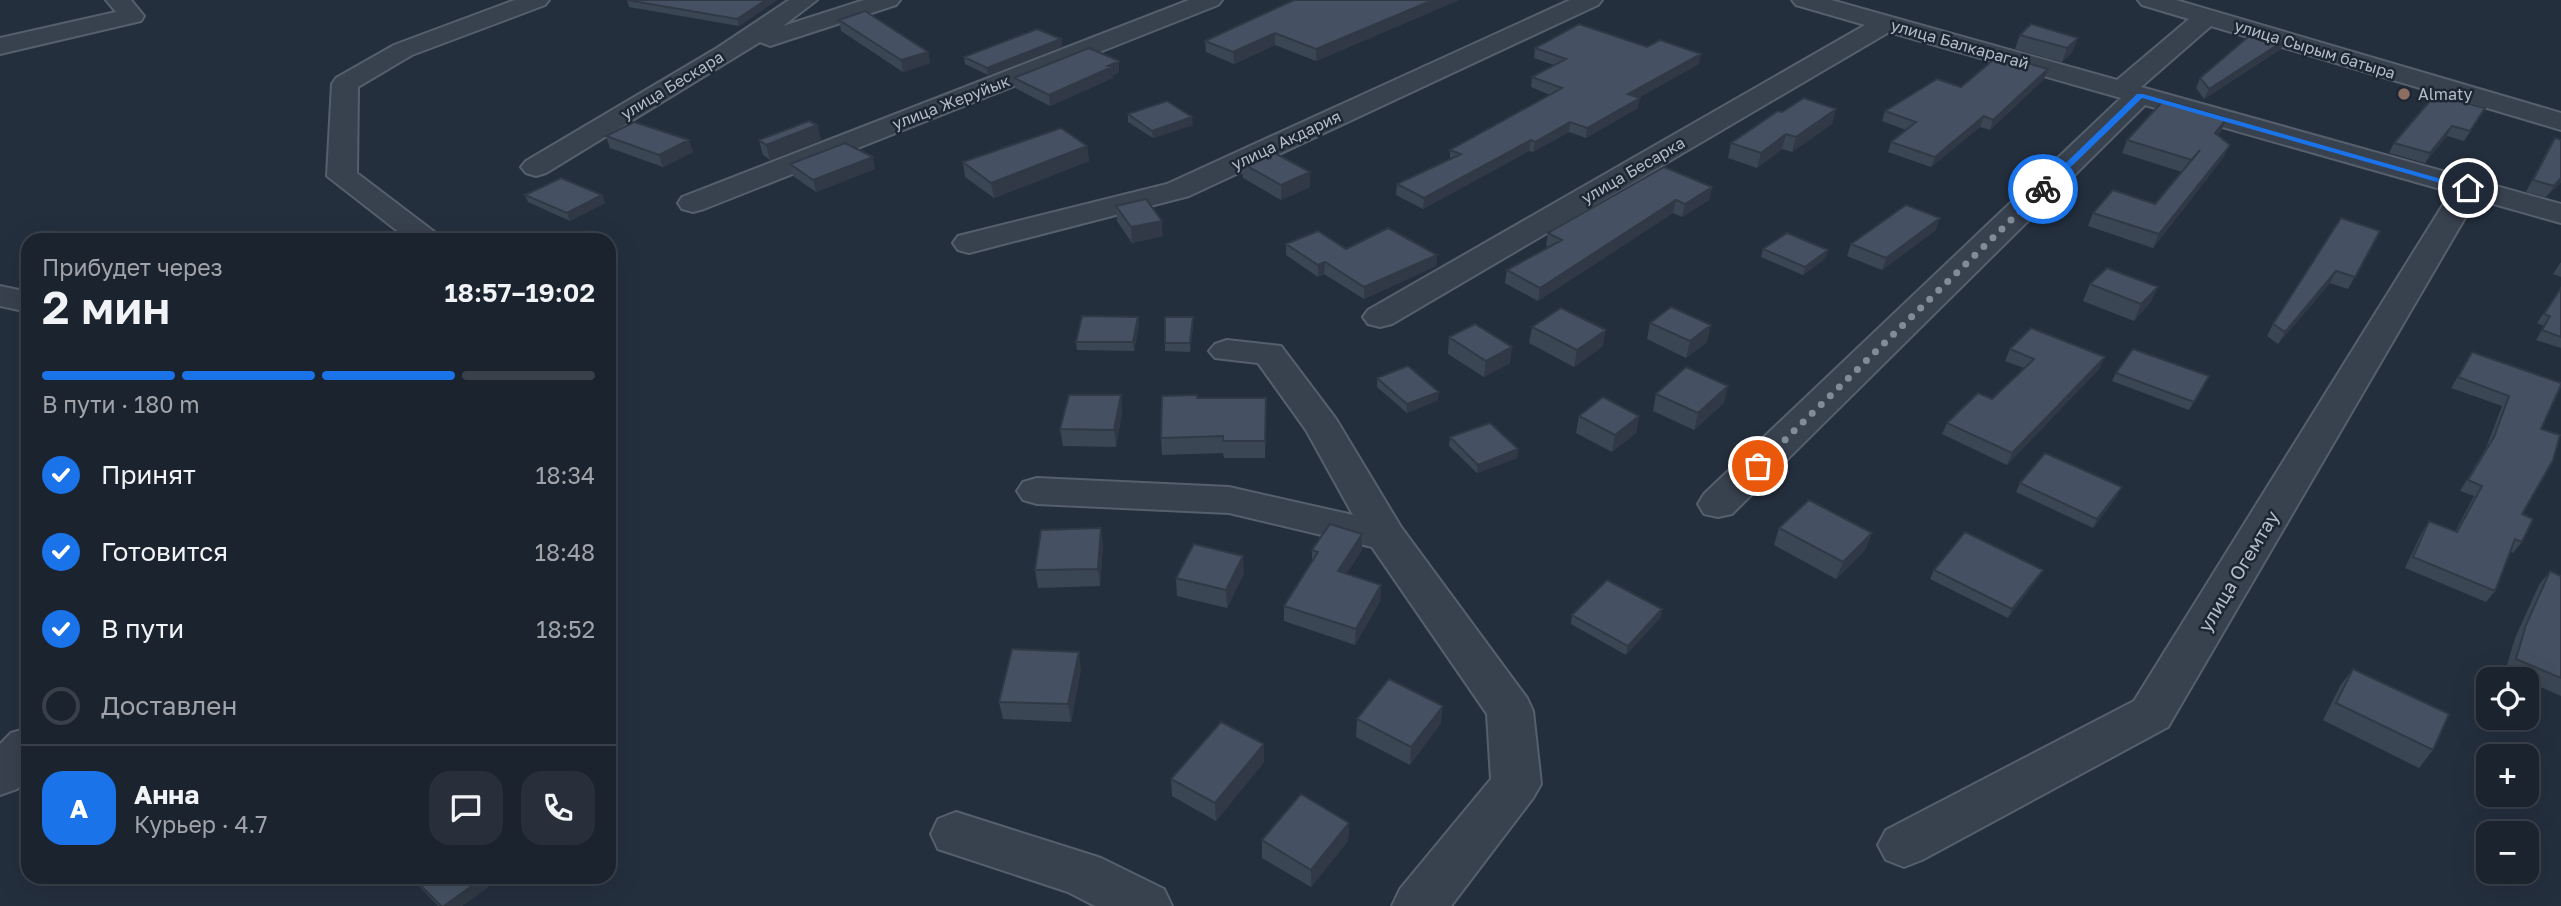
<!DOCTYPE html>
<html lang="ru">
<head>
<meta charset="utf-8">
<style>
  :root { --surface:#1b232e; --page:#282f3a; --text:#f1f3f6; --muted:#a0a4aa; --line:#39404a; --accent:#1a73e8 }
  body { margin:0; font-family:"Golos Text",sans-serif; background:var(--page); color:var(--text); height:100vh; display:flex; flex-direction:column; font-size:26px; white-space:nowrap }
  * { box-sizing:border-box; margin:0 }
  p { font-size:23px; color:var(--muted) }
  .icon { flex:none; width:38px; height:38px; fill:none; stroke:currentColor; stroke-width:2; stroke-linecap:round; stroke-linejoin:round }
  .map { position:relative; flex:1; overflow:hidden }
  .panel { position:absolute; left:21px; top:233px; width:595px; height:651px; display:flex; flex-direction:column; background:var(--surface); border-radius:21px; box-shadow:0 7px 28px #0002,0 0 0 2px var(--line) }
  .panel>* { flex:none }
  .tools { position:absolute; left:2476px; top:667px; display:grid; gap:14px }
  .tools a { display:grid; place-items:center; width:63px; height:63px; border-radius:14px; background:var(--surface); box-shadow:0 7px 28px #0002,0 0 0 2px var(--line); font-size:35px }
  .pin { position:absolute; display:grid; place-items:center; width:60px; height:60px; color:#fff; margin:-30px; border:4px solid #fff; border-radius:50%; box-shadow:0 2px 7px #0007 }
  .courier { position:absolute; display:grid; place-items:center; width:70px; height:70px; margin:-35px; border:5px solid #1a73e8; border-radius:50%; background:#fff; color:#222; box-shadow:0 2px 9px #0007 }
  .overview em { font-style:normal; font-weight:600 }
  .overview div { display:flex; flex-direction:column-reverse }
  .overview { display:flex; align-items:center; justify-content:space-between; height:119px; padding:0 21px }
  h1 { font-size:46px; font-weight:600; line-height:52px }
  .bar { display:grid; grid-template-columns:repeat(4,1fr); gap:10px 7px; align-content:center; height:84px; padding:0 21px }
  .bar i { height:9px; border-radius:5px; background:var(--line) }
  .bar .active { background:var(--accent) }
  .bar p { grid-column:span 4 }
  .line { display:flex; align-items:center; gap:18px; padding:0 21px; border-top:2px solid var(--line) }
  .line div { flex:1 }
  .round { display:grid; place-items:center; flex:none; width:74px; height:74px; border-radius:21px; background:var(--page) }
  ol { padding:0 21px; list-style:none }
  li { display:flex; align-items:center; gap:21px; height:77px }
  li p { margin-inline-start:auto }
  li .icon { padding:7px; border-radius:50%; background:var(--accent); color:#fff; stroke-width:4 }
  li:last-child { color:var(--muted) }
  li i { width:38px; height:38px; border:4px solid var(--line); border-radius:50% }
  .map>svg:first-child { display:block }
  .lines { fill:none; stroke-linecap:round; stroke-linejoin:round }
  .minor-casing { stroke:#565f6c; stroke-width:4 }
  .minor { fill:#38414e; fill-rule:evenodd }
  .wall { fill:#3b4654 }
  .shaded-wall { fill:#303945 }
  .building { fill:#455162; stroke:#303945; stroke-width:2 }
  .route { fill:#1a73e8 }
  .done { stroke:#828b98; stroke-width:7; stroke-dasharray:0 12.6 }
  .education-dot { fill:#8d6e63; stroke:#1d2633; stroke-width:2.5 }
  .labels { text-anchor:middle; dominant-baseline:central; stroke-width:5; stroke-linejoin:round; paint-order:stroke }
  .far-street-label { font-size:16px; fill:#b4bcc9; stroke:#1d2633 }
  .far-poi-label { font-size:16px; fill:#b4bcc9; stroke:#1d2633; text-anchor:start }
  .street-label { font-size:19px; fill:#b4bcc9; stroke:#1d2633 }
</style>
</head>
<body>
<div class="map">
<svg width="2561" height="906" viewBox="0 0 2561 906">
  <rect width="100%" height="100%" fill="#242f3e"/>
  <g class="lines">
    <g class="minor-casing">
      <path id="minor" d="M106 0H131L144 16 141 21 0 54V38L116 12Z
        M515 0H549L545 5 412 55 358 87 357 173 445 240H409L327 176 332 84 336 78 394 45Z
        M789 0H817L783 26 864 0H900L896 5 779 43 770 46 760 42 546 173 536 176 526 173 521 167 526 161 717 48Z
        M1189 0H1222L1218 5 704 209 693 212 682 209 678 203 682 197Z
        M1570 0H1602L1598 5 1189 196 969 253 958 250 953 243 958 236 1167 184Z
        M1792 0H1831L2117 80 2189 19 2142 5 2138 0H2176L2561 113V130L2211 26 2141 87 2561 204V223L2476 199 2168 727 1922 860 1904 867 1886 860 1878 845 1886 830 2134 701 2451 192 2145 105 1732 514 1718 517 1704 514 1698 504 1704 494 2121 98 1889 32 1392 324 1380 327 1368 324 1363 317 1368 310 1865 25 1796 5Z
        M0 286 28 292V312L0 306Z
        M1227 340 1281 346 1336 419 1401 527 1527 698 1533 711 1541 784 1533 798 1451 906H1392L1400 889 1491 779 1487 714 1372 547 1229 513 1037 504 1023 500 1017 491 1023 482 1037 478 1229 487 1353 515 1306 430 1258 363 1215 358 1209 351 1215 344Z
        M28 728V778L17 789 0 795V744L11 733Z
        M956 812 1101 858 1164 889 1172 906H1095L1068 892 938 849 931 834 938 819Z"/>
    </g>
    <use href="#minor" class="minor"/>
  </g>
  <path class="wall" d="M627 0H777L739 26 629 7Z
    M1459 0 1316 61 1275 45 1234 64 1206 52 1205 41Z
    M839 20 928 52 930 63 903 72 841 31Z
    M2020 35 2078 38 2072 52 2062 62 2015 49Z
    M1061 39 1062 47 988 75 965 64 964 57Z
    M1535 48 1699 64 1638 98V108L1586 138 1569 132 1533 152 1529 151 1423 209 1396 195 1397 184 1450 160V150L1550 95 1531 87 1532 77 1554 65 1534 58Z
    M2281 49 2204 99 2196 88 2200 78Z
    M1119 61V72L1113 75V78L1050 106 1015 88 1014 78Z
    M2044 79 1990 130 1980 127 1931 167 1888 152 1891 142 1906 130 1882 121 1885 111 1961 87Z
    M2485 108 2464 141 2447 136 2425 163 2389 153 2394 143Z
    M1836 109 1832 124 1792 152 1782 149 1757 168 1728 158 1731 143 1782 112Z
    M1128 114 1193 125 1153 138 1128 122Z
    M2227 118 2221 131 2218 135 2230 145 2223 158 2153 248 2088 226 2093 213 2155 204 2182 172 2122 153 2127 140Z
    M817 125 821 140 770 160 763 155 759 140Z
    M606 136 693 152 663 167 610 148Z
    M2555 138 2561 140V182L2546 197 2526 192 2548 149Z
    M1087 146 1089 161 994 198 965 177 963 162Z
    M1242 163 1310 187 1281 200 1243 178Z
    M790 164 875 169 816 192 793 176Z
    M1712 187 1709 200 1682 217 1673 213 1538 301 1505 283 1507 270 1548 247 1546 246 1548 233Z
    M525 195H602L605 203 570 221 528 202Z
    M1116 206 1163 236 1132 243 1117 221Z
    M1936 230 1882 270 1847 256 1851 244Z
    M2380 231 2348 289 2330 283 2278 344 2267 336 2273 324Z
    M1286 244 1346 249 1436 266 1364 299 1324 274 1318 277 1286 255Z
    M1763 249 1826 258 1803 275 1761 257Z
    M2561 262V277L2553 274Z
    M2090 284 2158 287 2150 303 2134 321 2083 301Z
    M2561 287V348L2536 340 2544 326 2537 323Z
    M1138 317 1139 325 1134 351 1077 350 1076 342Z
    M1193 317V326L1190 352 1165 351V343Z
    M1650 323 1707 342 1686 358 1647 339Z
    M1532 327 1603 346 1574 367 1529 343Z
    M1449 337 1510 363 1484 377 1448 354Z
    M2010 349 2100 368 2007 465 1942 434 1947 423 1992 399 2024 368 2005 361Z
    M2472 352 2541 429 2522 514V542L2513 553 2510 551 2495 591 2486 602 2405 568 2422 532 2429 521 2455 532 2474 496 2460 491 2486 448 2502 406 2451 388Z
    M2116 373 2204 385 2189 410 2112 381Z
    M1377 378 1438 400 1407 413 1377 387Z
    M1656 394 1724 403 1694 430 1653 411Z
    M1121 395 1122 412 1116 447 1063 446 1060 429Z
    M1197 398H1266L1265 458H1224L1223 453 1162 455 1161 438Z
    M1579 416H1639L1636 433 1612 452 1576 433Z
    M1450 437 1518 449 1517 458 1477 473 1449 446Z
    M2020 483 2117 496 2093 528 2016 492Z
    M1779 528 1872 533 1865 550 1836 579 1774 545Z
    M1362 534V550L1346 574 1381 585 1380 601 1355 645 1284 621V606L1312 562V550Z
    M1103 545 1100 586 1038 588 1035 570Z
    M1934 570 2038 578 2008 618 1930 579Z
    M2550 571 2561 576V696L2527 681V679H2521L2505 672 2515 638 2539 585Z
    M1244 573 1227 608 1177 596 1176 578Z
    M1662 609 1660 618 1626 655 1571 624 1572 615Z
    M1081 669 1071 722 1003 719 999 702Z
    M2353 669 2433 750 2419 768 2323 720 2340 686Z
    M1357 719 1441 723 1410 765 1356 737Z
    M1264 744V762L1216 821 1172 796 1171 779Z
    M1349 823 1348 841 1311 887 1262 858V840Z
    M410 877H502L462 906H438Z"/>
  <path class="shaded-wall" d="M766 0H777L739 26 737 19Z
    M1433 0H1459L1316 61V49Z
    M1275 33V45L1234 64 1233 52Z
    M2078 38 2072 52 2062 62 2067 48Z
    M1061 39 1062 47 988 75 987 68Z
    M2285 40 2281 49 2204 99 2209 89Z
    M928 52 930 63 903 72 901 60Z
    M1701 54 1699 64 1627 104 1628 94Z
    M1119 61V72L1113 75V78L1050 106 1049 95Z
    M2048 69 2044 79 1990 130 1993 120Z
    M1640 98 1638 108 1586 138 1587 128Z
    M1836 109 1832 124 1792 152 1796 137Z
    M1984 116 1980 127 1931 167 1935 157Z
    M1192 117 1193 125 1153 138 1152 131Z
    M2227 118 2221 131 2208 146 2215 133Z
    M1570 122 1569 132 1533 152 1535 142Z
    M817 125 821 140 770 160 766 145Z
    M2452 126 2447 136 2425 163 2430 153Z
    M1786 134 1782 149 1757 168 1761 153Z
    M689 140 693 152 663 167 659 155Z
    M1531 140 1529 151 1423 209 1424 198Z
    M2230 145 2223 158 2153 248 2159 234Z
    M1087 146 1089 161 994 198 991 183Z
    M873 157 875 169 816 192 813 180Z
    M1310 172V187L1281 200V185Z
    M2561 178V182L2546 197 2554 186Z
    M1712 187 1709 200 1682 217 1685 204Z
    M602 195 605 203 570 221 567 213Z
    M1676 200 1673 213 1538 301 1540 288Z
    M1940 218 1936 230 1882 270 1886 258Z
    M1162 221 1163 236 1132 243 1131 227Z
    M1828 250 1826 258 1803 275 1805 267Z
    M1437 255 1436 266 1364 299V287Z
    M1325 262 1324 274 1318 277V265Z
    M2336 271 2330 283 2278 344 2285 332Z
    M2158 287 2150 303 2134 321 2141 304Z
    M1138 317 1139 325 1134 351 1133 342Z
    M1193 317V326L1190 352V343Z
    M1711 325 1707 342 1686 358 1690 341Z
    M1606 330 1603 346 1574 367 1577 350Z
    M1512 347 1510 363 1484 377 1486 361Z
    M2105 357 2100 368 2007 465 2012 453Z
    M1728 386 1724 403 1694 430 1698 413Z
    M1439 392 1438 400 1407 413V404Z
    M1121 395 1122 412 1116 447 1114 430Z
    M1639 416 1636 433 1612 452 1615 435Z
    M1518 449 1517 458 1477 473 1478 465Z
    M2122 487 2117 496 2093 528 2097 519Z
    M1101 528 1103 545 1100 586 1098 569Z
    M1872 533 1865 550 1836 579 1843 562Z
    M1362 534V550L1338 587V571Z
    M1243 556 1244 573 1227 608 1226 590Z
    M2043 570 2038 578 2008 618 2012 609Z
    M1381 585 1380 601 1355 645 1356 629Z
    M1662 609 1660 618 1626 655 1628 646Z
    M1079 652 1081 669 1071 722 1068 704Z
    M1443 706 1441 723 1410 765 1411 747Z
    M1264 744V762L1216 821 1215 803Z
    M1349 823 1348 841 1311 887V870Z
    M484 877H502L462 906H444Z"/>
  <path class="building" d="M627 0H766L737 19Z
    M1294 0H1433L1316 49 1275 33 1233 52 1205 41Z
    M865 11 928 52 901 60 839 20Z
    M1579 24 1647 47 1660 40 1701 54 1628 94 1640 98 1587 128 1570 122 1535 142 1531 140 1424 198 1397 184 1461 154 1450 150 1562 88 1532 77 1566 59 1535 48Z
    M2031 24 2078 38 2067 48 2020 35Z
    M1037 29 1061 39 987 68 964 57Z
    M2255 31 2285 40 2209 89 2200 78Z
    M1089 48 1119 61 1108 66 1112 67 1049 95 1014 78Z
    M1999 55 2048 69 1993 120 1984 116 1935 157 1891 142 1916 122 1885 111 1937 79 1961 87Z
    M2435 95 2485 108 2470 131 2452 126 2430 153 2394 143Z
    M1804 98 1836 109 1796 137 1786 134 1761 153 1731 143 1778 111 1782 112Z
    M2164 100 2227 118 2215 133 2230 145 2159 234 2093 213 2113 190 2155 204 2200 150 2192 160 2127 140Z
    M1167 101 1192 117 1152 131 1128 114Z
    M809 121 817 125 766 145 759 140Z
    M634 122 689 140 659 155 606 136Z
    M1061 128 1087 146 991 183 963 162Z
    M2555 138 2561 140V178L2554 186 2533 180Z
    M845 143 873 157 813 180 790 164Z
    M1271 151 1310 172 1281 185 1242 163Z
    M1664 167 1712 187 1685 204 1676 200 1540 288 1507 270 1562 240 1548 233Z
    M561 178 602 195 567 213 525 195Z
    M1146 199 1162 221 1131 227 1116 206Z
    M1906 205 1940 218 1886 258 1851 244Z
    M2341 218 2380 231 2355 277 2336 271 2285 332 2273 324Z
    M1388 228 1437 255 1364 287 1325 262 1318 265 1286 244 1318 231 1346 249Z
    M1787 233 1828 250 1805 267 1763 249Z
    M2107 268 2158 287 2141 304 2090 284Z
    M2561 288V337L2542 330 2550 316 2544 314Z
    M1671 307 1711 325 1690 341 1650 323Z
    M1561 308 1606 330 1577 350 1532 327Z
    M1082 316 1138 317 1133 342H1076Z
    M1165 317H1193L1190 343H1165Z
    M1475 324 1512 347 1486 361 1449 337Z
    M2031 328 2105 357 2012 453 1947 423 1978 393 1992 399 2034 359 2010 349Z
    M2133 349 2209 376 2194 402 2116 373Z
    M2472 352 2561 383V385L2541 429 2560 435 2553 460 2522 514 2533 519 2522 542 2515 539 2495 591 2413 557 2429 521 2457 532 2482 486 2468 480 2494 437 2509 396 2458 377Z
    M1408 366 1439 392 1407 404 1377 378Z
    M1686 367 1728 386 1698 413 1656 394Z
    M1069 395H1121L1114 430 1060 429Z
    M1197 395V398H1266L1265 441H1223V436L1161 438 1162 396Z
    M1603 397 1639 416 1615 435 1579 416Z
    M1490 423 1518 449 1478 465 1450 437Z
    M2045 453 2122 487 2097 519 2020 483Z
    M1809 500 1872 533 1843 562 1779 528Z
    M1330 524 1362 534 1338 571 1381 585 1356 629 1284 606 1318 552 1312 550Z
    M1101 528 1098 569 1035 570 1041 530Z
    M1965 532 2043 570 2012 609 1934 570Z
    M1194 544 1243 556 1226 590 1176 578Z
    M2550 571 2561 576V678L2516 659 2526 625Z
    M1607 580 1662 609 1628 646 1572 615Z
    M1012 649 1079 652 1068 704 999 702Z
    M2353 669 2449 714 2433 750 2336 703Z
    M1389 679 1443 706 1411 747 1357 719Z
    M1221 722 1264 744 1215 803 1171 779Z
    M1301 794 1349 823 1311 870 1262 840Z
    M412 877H484L444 906H441Z"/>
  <path class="route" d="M2137 94H2143L2473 188 2465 190 2142 98 2046 191H2040V188Z"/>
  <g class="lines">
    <path class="done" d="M1758 466 2043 189"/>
  </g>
  <circle class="education-dot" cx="2404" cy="94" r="7"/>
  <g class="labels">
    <g class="far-street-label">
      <text transform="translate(1960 44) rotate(16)">улица Балкарагай</text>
      <text transform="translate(2315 49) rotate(17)">улица Сырым батыра</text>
      <text transform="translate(672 85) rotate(-31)">улица Бескара</text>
      <text transform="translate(951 102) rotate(-21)">улица Жеруйык</text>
      <text transform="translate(1286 140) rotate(-25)">улица Акдария</text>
      <text transform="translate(1633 170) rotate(-30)">улица Бесарка</text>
    </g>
    <g class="far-poi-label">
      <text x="2418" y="94">Аlmaty</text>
    </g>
    <g class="street-label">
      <text transform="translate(2238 571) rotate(-59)">улица Огемтау</text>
    </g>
  </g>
</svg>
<div class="tools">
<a><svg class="icon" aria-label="locate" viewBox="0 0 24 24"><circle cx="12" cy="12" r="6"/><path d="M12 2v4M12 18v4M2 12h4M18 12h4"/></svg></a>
<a>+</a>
<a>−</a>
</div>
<div class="pin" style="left:1758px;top:466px;background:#ea580c"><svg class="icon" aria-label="bag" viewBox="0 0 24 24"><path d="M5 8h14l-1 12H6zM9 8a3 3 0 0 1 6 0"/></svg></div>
<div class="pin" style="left:2468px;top:188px;background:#1f2937"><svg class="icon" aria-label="home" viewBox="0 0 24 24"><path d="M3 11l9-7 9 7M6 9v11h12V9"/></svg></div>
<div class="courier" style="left:2043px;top:189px"><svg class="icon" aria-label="bike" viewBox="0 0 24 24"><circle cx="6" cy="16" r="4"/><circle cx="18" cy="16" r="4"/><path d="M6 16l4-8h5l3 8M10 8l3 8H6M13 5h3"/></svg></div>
<section class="panel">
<div class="overview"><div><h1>2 мин</h1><p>Прибудет через</p></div><em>18:57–19:02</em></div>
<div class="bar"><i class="active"></i><i class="active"></i><i class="active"></i><i></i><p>В пути · 180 m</p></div>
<ol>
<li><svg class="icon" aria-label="check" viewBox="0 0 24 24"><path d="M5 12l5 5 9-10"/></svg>Принят<p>18:34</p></li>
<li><svg class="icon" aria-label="check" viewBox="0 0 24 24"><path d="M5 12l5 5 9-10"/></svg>Готовится<p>18:48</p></li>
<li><svg class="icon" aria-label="check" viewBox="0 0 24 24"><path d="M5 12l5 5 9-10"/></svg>В пути<p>18:52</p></li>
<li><i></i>Доставлен</li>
</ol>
<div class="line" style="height:126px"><b class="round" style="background:var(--accent);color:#fff">А</b><div><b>Анна</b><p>Курьер · 4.7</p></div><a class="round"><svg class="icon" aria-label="chat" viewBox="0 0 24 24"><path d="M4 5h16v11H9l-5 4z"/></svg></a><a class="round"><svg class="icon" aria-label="phone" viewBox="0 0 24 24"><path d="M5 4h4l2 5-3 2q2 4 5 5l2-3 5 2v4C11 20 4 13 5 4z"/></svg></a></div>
</section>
</div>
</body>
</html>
